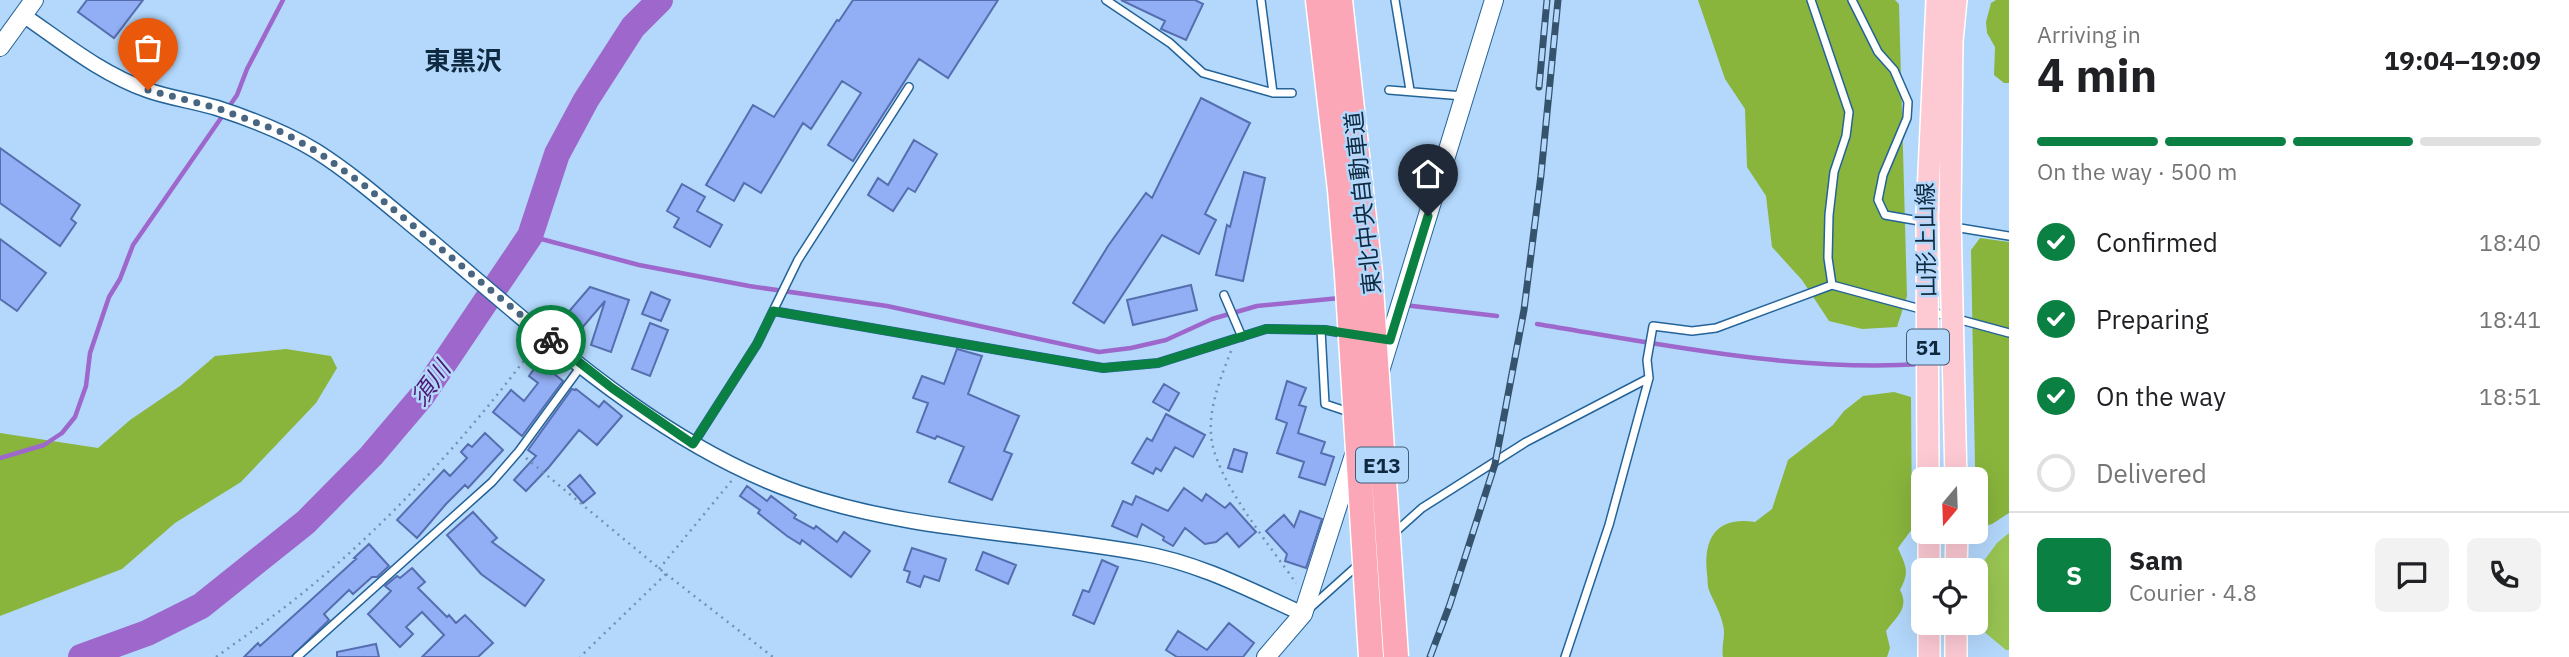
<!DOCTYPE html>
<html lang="en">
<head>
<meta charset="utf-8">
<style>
  :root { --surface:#fff; --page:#f2f2f2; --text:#202124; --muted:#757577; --line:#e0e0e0; --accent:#0b8043 }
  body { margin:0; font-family:"IBM Plex Sans","Noto Sans JP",sans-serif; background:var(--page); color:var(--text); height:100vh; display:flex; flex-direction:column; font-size:26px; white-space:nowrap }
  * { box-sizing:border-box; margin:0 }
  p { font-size:23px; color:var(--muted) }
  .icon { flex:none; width:38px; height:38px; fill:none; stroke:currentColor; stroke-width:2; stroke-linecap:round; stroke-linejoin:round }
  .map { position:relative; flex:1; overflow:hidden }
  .panel { display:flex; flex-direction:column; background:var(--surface); width:560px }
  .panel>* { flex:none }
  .needle { width:46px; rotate:199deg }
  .tools { position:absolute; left:1911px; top:467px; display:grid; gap:14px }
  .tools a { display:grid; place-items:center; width:77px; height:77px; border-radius:10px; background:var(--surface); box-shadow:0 7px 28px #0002; font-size:35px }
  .pin { position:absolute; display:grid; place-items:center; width:60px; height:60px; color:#fff; margin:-72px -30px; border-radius:50% 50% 50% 0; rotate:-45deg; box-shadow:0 0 7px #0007 }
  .pin .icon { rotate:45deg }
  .courier { position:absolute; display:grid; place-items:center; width:70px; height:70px; margin:-35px; border:5px solid #0b8043; border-radius:50%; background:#fff; color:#222; box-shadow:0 2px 9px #0007 }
  .summary em { font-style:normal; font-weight:700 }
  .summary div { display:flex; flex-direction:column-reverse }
  .summary { display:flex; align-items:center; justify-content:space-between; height:119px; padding:0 28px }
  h1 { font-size:46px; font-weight:700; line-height:52px }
  .bar { display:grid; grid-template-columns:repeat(4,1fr); gap:10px 7px; align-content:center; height:84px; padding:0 28px }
  .bar i { height:9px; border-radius:5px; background:var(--line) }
  .bar .current { background:var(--accent) }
  .bar p { grid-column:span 4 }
  .line { display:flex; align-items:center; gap:18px; padding:0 28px; border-top:2px solid var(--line) }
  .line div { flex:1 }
  .round { display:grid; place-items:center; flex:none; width:74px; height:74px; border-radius:10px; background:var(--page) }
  ol { padding:0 28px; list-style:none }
  li { display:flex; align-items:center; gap:21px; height:77px }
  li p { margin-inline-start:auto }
  li .icon { padding:7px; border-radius:50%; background:var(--accent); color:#fff; stroke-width:4 }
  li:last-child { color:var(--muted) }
  li i { width:38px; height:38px; border:4px solid var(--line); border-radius:50% }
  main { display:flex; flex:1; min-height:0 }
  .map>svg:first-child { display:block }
  .green { fill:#99c553 }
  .forest { fill:#89b53c }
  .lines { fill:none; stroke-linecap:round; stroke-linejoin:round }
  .stream { stroke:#9e67cc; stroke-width:4.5 }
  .river { stroke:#9e67cc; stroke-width:26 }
  .building { fill:#92aef4; stroke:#566eaf; stroke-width:2 }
  .service-casing { stroke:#246398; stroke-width:10 }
  .minor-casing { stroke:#246398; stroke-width:17 }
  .tertiary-casing { stroke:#246398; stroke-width:20 }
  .primary-casing { stroke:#fff; stroke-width:24 }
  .motorway-casing { stroke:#fff; stroke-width:27 }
  .path { stroke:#7292b1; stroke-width:2.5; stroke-dasharray:2 5; stroke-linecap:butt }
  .service { stroke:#fff; stroke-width:7 }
  .minor { stroke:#fff; stroke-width:14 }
  .tertiary { stroke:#fff; stroke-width:18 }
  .primary { stroke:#fdcad4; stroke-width:21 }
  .motorway { stroke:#fca7b7; stroke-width:24 }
  .rail-casing { stroke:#36536d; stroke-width:7 }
  .rail { stroke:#b3d8fc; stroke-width:4.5; stroke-dasharray:13; stroke-linecap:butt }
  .primary-bridge-casing { stroke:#fff; stroke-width:24; stroke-linecap:butt }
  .motorway-bridge-casing { stroke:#fff; stroke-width:27; stroke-linecap:butt }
  .primary-bridge { stroke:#fdcad4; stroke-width:21 }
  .motorway-bridge { stroke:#fca7b7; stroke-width:24 }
  .done { stroke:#486682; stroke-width:7; stroke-dasharray:0 12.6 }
  .route { stroke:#0b8043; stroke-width:9 }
  .labels { text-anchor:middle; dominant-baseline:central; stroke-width:5; stroke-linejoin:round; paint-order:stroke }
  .shield { fill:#b3d8fc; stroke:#405e78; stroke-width:2 }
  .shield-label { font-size:21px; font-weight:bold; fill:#0f2940 }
  .street-label { font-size:23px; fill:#0f2940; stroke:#b3d8fc }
  .water-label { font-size:24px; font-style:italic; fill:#4e1673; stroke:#b3d8fc }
  .quarter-label { font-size:26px; font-weight:bold; fill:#0f2940; stroke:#b3d8fc }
</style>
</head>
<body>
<main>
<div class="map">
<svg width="2009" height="657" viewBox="0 0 2009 657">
  <rect width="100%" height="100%" fill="#b3d8fc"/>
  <path class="green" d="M2009 533V650H2006L1982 630 1980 566 1997 543Z"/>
  <path class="forest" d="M1698 0H1895L1899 4 1907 296 1897 327 1862 329 1829 321 1802 280 1772 247 1766 196 1747 167 1745 109 1725 79Z
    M1996 0H2009V83H2004L1994 75 1995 47 1987 33 1986 22 1991 3Z
    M1980 238 2009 242V513L1992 524 1982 527 1976 518 1971 250Z
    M286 349 331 356 337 368 316 403 241 482 175 523 122 569 0 616V433L98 448 130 420 180 386 215 356Z
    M1894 392 1911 397 1912 529 1898 548C1906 567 1910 571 1900 590 1910 608 1896 617 1886 631L1890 648 1887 657H1723C1721 646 1726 635 1723 625 1720 611 1714 603 1709 590 1707 585 1708 579 1707 574 1703 539 1716 516 1755 522L1772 509 1788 460 1833 425 1844 411 1863 396Z"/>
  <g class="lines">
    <path class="stream" d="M530 236 639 265 749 286 887 306 1099 352 1131 348 1166 340 1212 319 1257 306 1340 298
      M1404 305 1497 316
      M1537 324C1664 345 1794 372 1922 364
      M0 458 44 445 62 433 75 417 86 386 90 353 109 297 120 279 133 245 237 95 247 69 283 0"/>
    <path class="river" d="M81 657 147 633 201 606 306 522 371 456 422 396 530 236 557 154 586 100 633 27 660 0"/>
  </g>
  <path class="building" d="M87 0H143L114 38 78 12Z
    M853 0H998L948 78 919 59 853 161 828 145 861 93 842 81 811 129 803 123 761 193 744 183 734 201 706 185 753 105 774 117 837 20 839 21Z
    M1121 0H1195L1203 4 1186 40 1161 29 1165 21Z
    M1201 98 1250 123 1205 214 1216 220 1199 254 1162 235 1104 323 1073 303 1108 246 1146 193 1152 198Z
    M914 140 937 154 915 192 908 188 893 211 868 195 878 178 888 185Z
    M0 148 80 205 71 219 76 223 60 246 0 203Z
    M1244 172 1265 178 1243 281 1216 275 1227 225 1230 227Z
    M682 184 705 197 697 211 722 225 710 247 674 227 679 218 667 211Z
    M0 239 46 273 17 311 0 299Z
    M1191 285 1197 310 1133 325 1127 300Z
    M590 287 629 300 611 352 591 345 605 301 575 336 559 323Z
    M651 292 670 300 661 321 642 314Z
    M650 323 668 330 650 376 632 369Z
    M957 349 982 356 968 394 1019 416 1004 451 1012 454 992 500 949 482 964 447 937 436 935 439 917 432 928 403 913 398 922 376 944 384Z
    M539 362 563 381 522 436 493 412 511 390 524 401 538 383 529 376Z
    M1287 381 1306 388 1299 405 1306 407 1298 433 1325 442 1321 453 1334 457 1325 485 1299 477 1304 462 1277 453 1287 423 1276 419Z
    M1164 384 1179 393 1169 411 1153 402Z
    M572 389 575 390 576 389 599 407 604 401 622 416 597 445 579 430 549 467 526 491 514 480 536 456 528 450Z
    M1166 414 1205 435 1193 457 1175 447 1161 471 1156 468 1153 474 1132 463 1147 438 1152 441Z
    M485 433 503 450 468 488 465 485 446 504 417 538 397 520 444 470 450 476 467 458 461 452 468 444 472 447Z
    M1234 449 1247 453 1242 472 1228 468Z
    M580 475 595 493 583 503 568 486Z
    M747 486 767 501 771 496 796 515 794 518 814 529 816 526 837 542 844 532 870 551 851 577 802 540 800 544 787 536 758 513 760 510 740 496Z
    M1184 488 1202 501 1206 494 1225 508 1230 503 1256 532 1239 547 1227 533 1216 542 1205 544 1185 528 1173 546 1163 540 1164 537 1142 524 1137 537 1112 526 1123 501 1132 505 1136 496 1168 511Z
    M1300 511 1322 519 1306 568 1285 561 1287 554 1266 531 1284 515 1294 527Z
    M473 512 497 538 492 542 544 580 525 606 481 574 447 535Z
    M369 544 389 566 377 577H372L353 594 349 590 324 614 329 620 291 657H244L258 643 260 646 311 600 356 559 354 558Z
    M912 548 946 559 939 581 924 576 920 587 907 582 910 572 904 570Z
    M983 552 1016 565 1008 584 976 570Z
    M1102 560 1118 567 1094 624 1073 615 1083 590 1089 592Z
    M412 568 425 582 418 588 447 617 449 615 456 623 465 615 493 643 478 657H422L444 635 422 612 406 627 413 634 400 647 368 614 391 591 385 586 397 576 400 578Z
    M1229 623 1254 643 1243 657H1177L1166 650 1178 631 1207 650Z
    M376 644 379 657H337V652Z"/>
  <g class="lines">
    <g class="service-casing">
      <path id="service" d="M1106 0 1170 43 1203 73 1273 93H1292
        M1261 0 1273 93
        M1395 0 1410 90
        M1811 0 1849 112 1846 136 1834 172 1829 215 1828 258 1832 285
        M1852 0 1878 52 1894 70 1908 102 1907 118 1883 175 1878 200 1885 215 1925 222
        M1389 90 1463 96
        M1954 227 2009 236
        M1224 295 1242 337
        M773 311 1103 368 1158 363 1266 329 1325 330 1348 334
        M1321 330 1325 404 1352 413
        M693 444 757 344 798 260 909 87
        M1393 534 1422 508 1526 442 1649 378
        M1310 608 1358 565
        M297 657 492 482 519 451 582 365
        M1565 657 1609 525 1649 378 1647 360 1653 326 1692 331 1716 328 1832 285 2009 333"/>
    </g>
    <g class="minor-casing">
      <path id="minor" d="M23 15C64 43 100 73 147 90 169 98 194 101 217 108 251 119 285 132 316 151 357 177 393 210 430 240 542 334 659 445 799 493 909 531 1027 532 1141 553 1199 563 1250 590 1303 614"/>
    </g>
    <g class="tertiary-casing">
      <path id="tertiary" d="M0 47 34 0
        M1380 371 1494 0
        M1266 657 1303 614 1354 455"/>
    </g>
    <g class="primary-casing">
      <path id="primary" d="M1927 215 1937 0
        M1950 217 1952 41 1956 0
        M1929 532V570
        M1956 570 1957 532
        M1929 623V657
        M1956 657V623"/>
    </g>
    <g class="motorway-casing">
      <path id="motorway" d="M1318 0 1340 190 1347 275
        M1340 0 1370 273"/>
    </g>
    <path class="path" d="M1231 351C1221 377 1209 406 1211 434 1213 477 1271 547 1296 583
      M526 458 666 574 580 657
      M659 569 733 479
      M666 574 773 657
      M216 657C248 634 280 612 310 587 395 517 470 433 535 346"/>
    <use href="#service" class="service"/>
    <use href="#minor" class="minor"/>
    <use href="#tertiary" class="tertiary"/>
    <use href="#primary" class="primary"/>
    <use href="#motorway" class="motorway"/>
    <g class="rail-casing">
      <path id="rail" d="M1539 87 1547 0
        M1430 657 1450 604 1495 464 1524 310 1541 175 1558 0"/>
    </g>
    <use href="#rail" class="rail"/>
    <g class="primary-bridge-casing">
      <path id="primary-bridge" d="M1927 215 1928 480
        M1950 217 1956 480"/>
    </g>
    <g class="motorway-bridge-casing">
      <path id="motorway-bridge" d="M1370 273 1396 657
        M1347 275 1371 657"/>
    </g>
    <use href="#primary-bridge" class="primary-bridge"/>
    <use href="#motorway-bridge" class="motorway-bridge"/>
  </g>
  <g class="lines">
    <path class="done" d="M148 90 217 108 284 133 318 152 364 185 551 340"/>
    <path class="route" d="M551 340 612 388 693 444 757 344 773 311 1103 368 1158 363 1266 329 1325 330 1390 340 1428 216"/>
  </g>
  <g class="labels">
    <g class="shield">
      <rect x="1907" y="329.5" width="42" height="35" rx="5"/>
      <rect x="1356" y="447.5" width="52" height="35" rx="5"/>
    </g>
    <g class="shield-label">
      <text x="1928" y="347">51</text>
      <text x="1382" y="465">E13</text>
    </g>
    <g class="street-label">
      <text transform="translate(1362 203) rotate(-96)">東北中央自動車道</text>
      <text transform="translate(1925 240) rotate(-91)">山形上山線</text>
    </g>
    <g class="water-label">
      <text transform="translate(430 383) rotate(-54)">須川</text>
    </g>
    <g class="quarter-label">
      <text x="463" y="60">東黒沢</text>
    </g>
  </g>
</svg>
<div class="tools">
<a><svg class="needle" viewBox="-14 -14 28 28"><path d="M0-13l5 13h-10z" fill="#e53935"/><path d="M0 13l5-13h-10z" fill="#757577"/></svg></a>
<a><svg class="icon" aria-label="locate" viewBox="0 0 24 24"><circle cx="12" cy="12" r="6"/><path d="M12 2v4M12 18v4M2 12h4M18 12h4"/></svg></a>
</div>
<div class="pin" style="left:148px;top:90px;background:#ea580c"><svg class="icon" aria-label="bag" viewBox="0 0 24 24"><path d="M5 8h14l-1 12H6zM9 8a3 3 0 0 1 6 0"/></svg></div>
<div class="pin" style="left:1428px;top:216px;background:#1f2937"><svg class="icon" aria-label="home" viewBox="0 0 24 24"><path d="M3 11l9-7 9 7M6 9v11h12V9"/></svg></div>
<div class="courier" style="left:551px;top:340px"><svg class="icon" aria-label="bike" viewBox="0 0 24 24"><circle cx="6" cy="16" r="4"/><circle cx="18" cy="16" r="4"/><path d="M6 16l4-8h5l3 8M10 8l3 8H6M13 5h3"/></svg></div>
</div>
<section class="panel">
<div class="summary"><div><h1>4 min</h1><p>Arriving in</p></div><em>19:04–19:09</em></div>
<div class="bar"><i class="current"></i><i class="current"></i><i class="current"></i><i></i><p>On the way · 500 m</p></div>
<ol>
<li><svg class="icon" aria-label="check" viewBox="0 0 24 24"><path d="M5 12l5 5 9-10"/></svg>Confirmed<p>18:40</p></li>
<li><svg class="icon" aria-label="check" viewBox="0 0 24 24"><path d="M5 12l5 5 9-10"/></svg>Preparing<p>18:41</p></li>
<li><svg class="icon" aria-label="check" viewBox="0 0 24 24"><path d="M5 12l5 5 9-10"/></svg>On the way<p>18:51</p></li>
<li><i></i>Delivered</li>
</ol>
<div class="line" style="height:126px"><b class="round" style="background:var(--accent);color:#fff">S</b><div><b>Sam</b><p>Courier · 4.8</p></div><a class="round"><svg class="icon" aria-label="chat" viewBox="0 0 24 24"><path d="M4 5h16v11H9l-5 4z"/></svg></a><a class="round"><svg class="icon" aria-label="phone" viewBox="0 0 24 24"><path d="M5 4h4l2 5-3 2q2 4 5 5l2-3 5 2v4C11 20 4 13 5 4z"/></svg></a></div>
</section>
</main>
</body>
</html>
